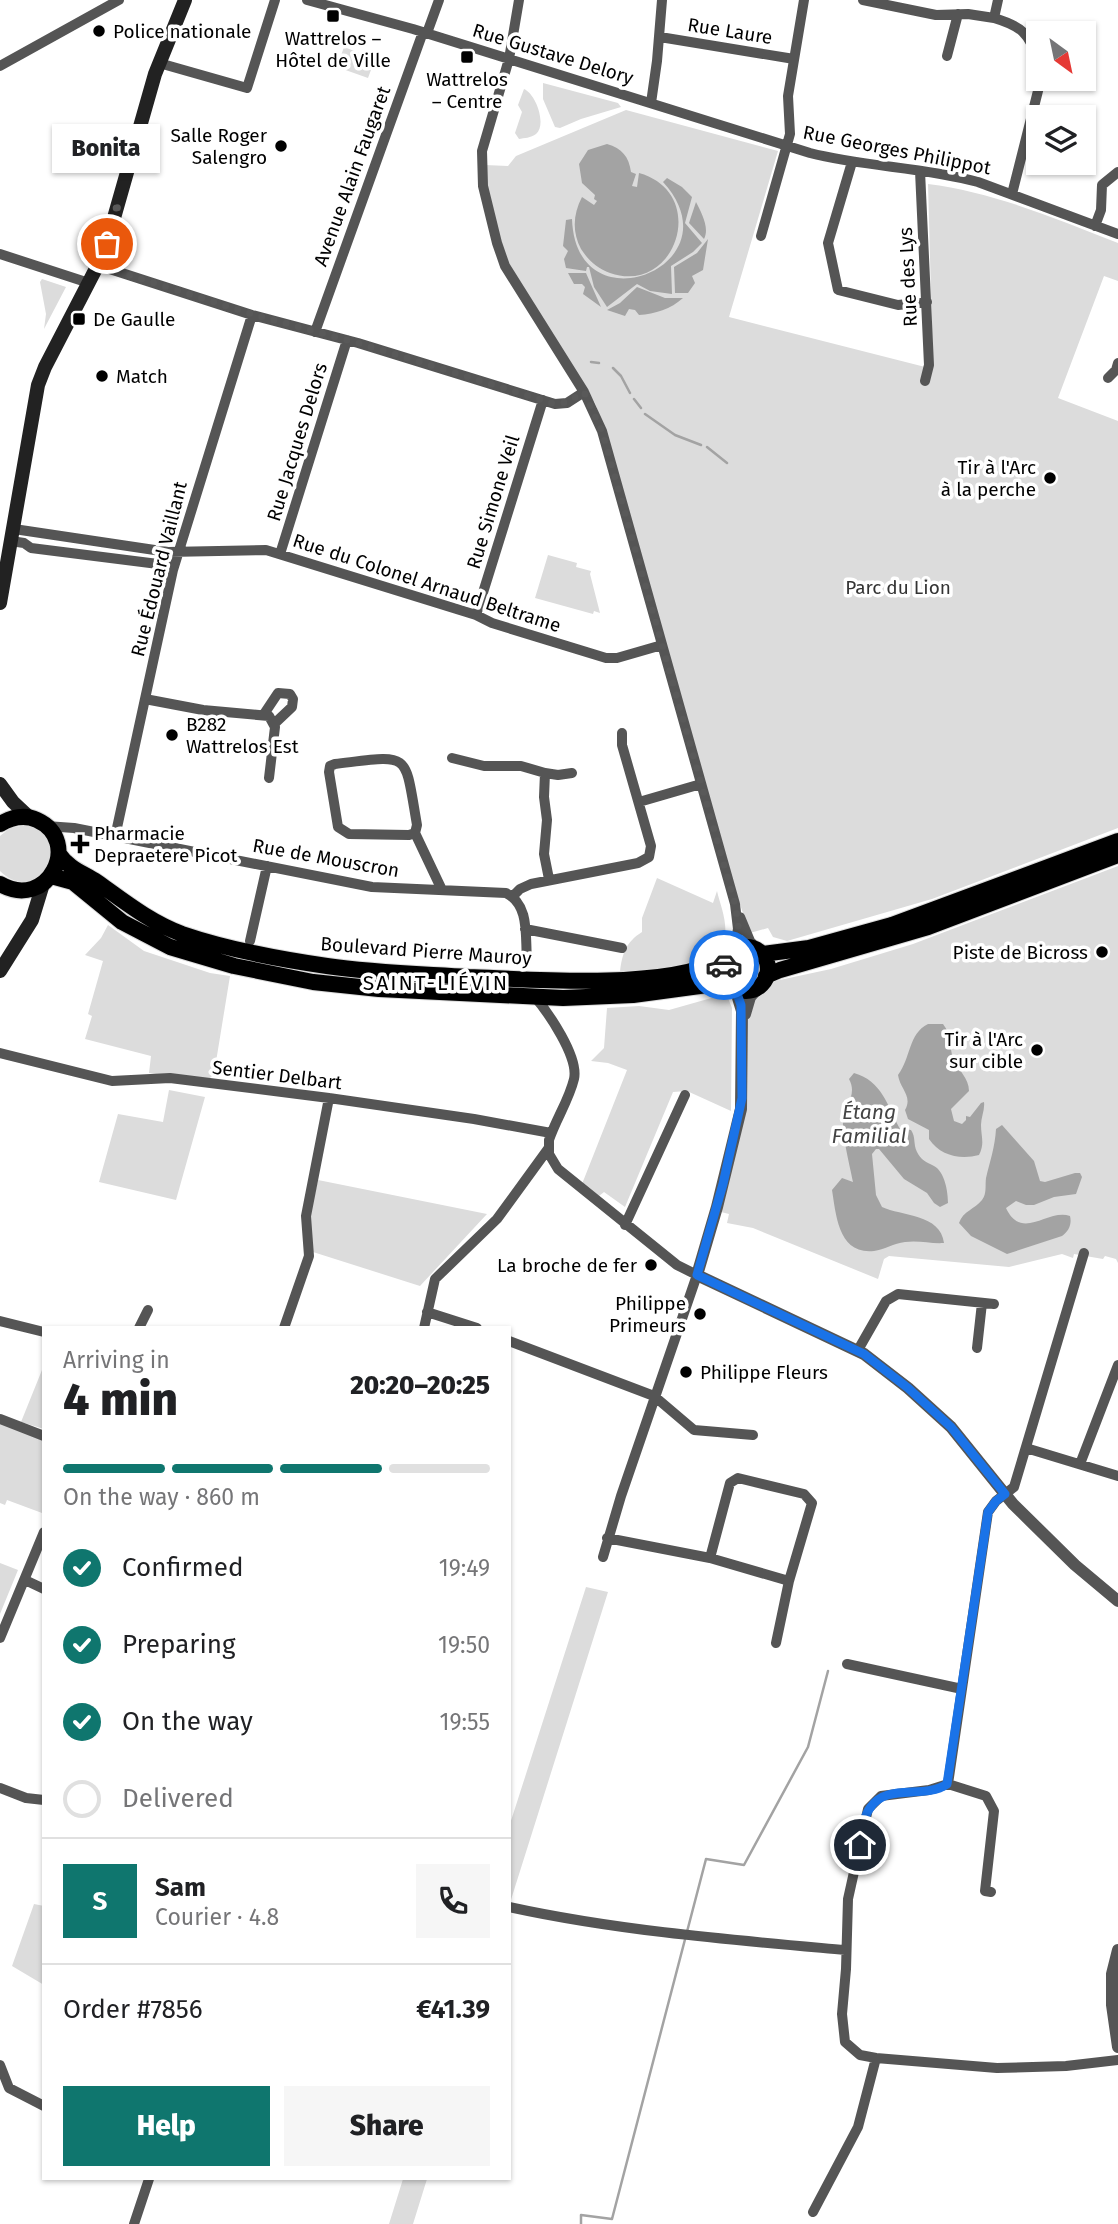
<!DOCTYPE html>
<html lang="en">
<head>
<meta charset="utf-8">
<style>
  :root { --surface:#fff; --page:#f6f6f6; --text:#202124; --muted:#757577; --line:#e0e0e0; --accent:#0f766e }
  body { margin:0; font-family:"Fira Sans",sans-serif; background:var(--page); color:var(--text); height:100vh; display:flex; flex-direction:column; font-size:26px; white-space:nowrap }
  * { box-sizing:border-box; margin:0 }
  p { font-size:23px; color:var(--muted) }
  .icon { flex:none; width:38px; height:38px; fill:none; stroke:currentColor; stroke-width:2; stroke-linecap:round; stroke-linejoin:round }
  .map { position:relative; flex:1; overflow:hidden }
  .side { position:absolute; left:42px; top:1326px; width:469px; height:854px; display:flex; flex-direction:column; background:var(--surface); border-radius:0px; box-shadow:0 2px 5px #0004 }
  .side>* { flex:none }
  .needle { width:46px; rotate:147deg }
  .buttons { position:absolute; left:1026px; top:21px; display:grid; gap:14px }
  .buttons a { display:grid; place-items:center; width:70px; height:70px; border-radius:0px; background:var(--surface); box-shadow:0 2px 5px #0004; font-size:35px }
  .pin { position:absolute; display:grid; place-items:center; width:60px; height:60px; color:#fff; margin:-30px; border:4px solid #fff; border-radius:50%; box-shadow:0 2px 7px #0007 }
  .courier { position:absolute; display:grid; place-items:center; width:70px; height:70px; margin:-35px; border:5px solid #1a73e8; border-radius:50%; background:#fff; color:#222; box-shadow:0 2px 9px #0007 }
  .bubble { position:absolute; height:49px; border-radius:0px; background:var(--surface); box-shadow:0 2px 5px #0004; font-size:23px; font-weight:800; line-height:49px; text-align:center }
  .summary em { font-style:normal; font-weight:800 }
  .summary div { display:flex; flex-direction:column-reverse }
  .summary { display:flex; align-items:center; justify-content:space-between; height:119px; padding:0 21px }
  h1 { font-size:46px; font-weight:800; line-height:52px }
  .bar { display:grid; grid-template-columns:repeat(4,1fr); gap:10px 7px; align-content:center; height:84px; padding:0 21px }
  .bar i { height:9px; border-radius:5px; background:var(--line) }
  .bar .active { background:var(--accent) }
  .bar p { grid-column:span 4 }
  .line { display:flex; align-items:center; gap:18px; padding:0 21px; border-top:2px solid var(--line) }
  .line div { flex:1 }
  .round { display:grid; place-items:center; flex:none; width:74px; height:74px; border-radius:0px; background:var(--page) }
  ol { padding:0 21px; list-style:none }
  li { display:flex; align-items:center; gap:21px; height:77px }
  li p { margin-inline-start:auto }
  li .icon { padding:7px; border-radius:50%; background:var(--accent); color:#fff; stroke-width:4 }
  li:last-child { color:var(--muted) }
  li i { width:38px; height:38px; border:4px solid var(--line); border-radius:50% }
  .cta { display:flex; gap:14px; margin-top:auto; padding:14px 21px }
  .cta a { flex:1; height:80px; border-radius:0px; background:var(--accent); color:#fff; font-size:28px; font-weight:800; line-height:80px; text-align:center }
  .cta a+a { background:var(--page); color:var(--text) }
  .map>svg:first-child { display:block }
  .green { fill:#dcdcdc }
  .water { fill:#a3a3a3 }
  .lines { fill:none; stroke-linecap:round; stroke-linejoin:round }
  .stream { stroke:#a3a3a3; stroke-width:2.5 }
  .primary-casing { stroke:#dbdbdb; stroke-width:18 }
  .minor { stroke:#555; stroke-width:10 }
  .tertiary { stroke:#555; stroke-width:12 }
  .secondary { stroke:#222; stroke-width:14 }
  .primary { stroke:#000; stroke-width:16 }
  .done { stroke:#595959; stroke-width:7; stroke-dasharray:0 12.6 }
  .route { stroke:#1a73e8; stroke-width:9 }
  .poi-dot { fill:#000; stroke:#fff; stroke-width:2.5 }
  .labels { text-anchor:middle; dominant-baseline:central; stroke-width:7; stroke-linejoin:round; paint-order:stroke }
  .poi-label { font-size:19px; fill:#000; stroke:#fff; text-anchor:start }
  .street-label { font-size:19px; fill:#000; stroke:#fff }
  .park-label { font-size:19px; fill:#333; stroke:#fff }
  .neighbourhood-label { font-size:21px; letter-spacing:2px; fill:#000; stroke:#fff }
  .water-label { font-size:21px; font-style:italic; fill:#444; stroke:#fff }
</style>
</head>
<body>
<div class="map">
<svg width="1118" height="2224" viewBox="0 0 1118 2224">
  <rect width="100%" height="100%" fill="#fff"/>
  <path class="green" d="M344 47 375 59 368 78 337 67Z
    M543 83 618 103 621 107 581 119 560 128 555 127 543 99Z
    M524 89C536 94 547 125 536 134 531 138 524 138 519 139L515 133 522 112 518 105Z
    M626 110 778 151 729 317 933 369 928 184C993 192 1057 219 1118 243V281L1104 276 1058 398 1118 421V828L932 899 787 941 773 937 768 928 750 933 736 893 604 428 595 403 510 268 491 214 485 165 508 166 516 156Z
    M42 279 66 287 44 329 46 314 40 282Z
    M548 555 577 563 576 567 591 571 590 574 600 613 594 611 593 614 535 598Z
    M26 825C77 837 39 909 0 871V836L10 828Z
    M1118 866V1263L1116 1259 1105 1256 1103 1259 1074 1254 1073 1258 1062 1254 1009 1267 889 1256 884 1259 878 1279 753 1228 727 1223 729 1214 721 1212 749 1008 756 996 775 981 831 969 913 944Z
    M657 878 713 903 717 891C720 904 727 920 725 935 721 966 645 971 620 972 622 954 626 942 642 932V918Z
    M108 925 144 951 210 973 230 976 214 1074 207 1081 149 1073 151 1056 85 1039 92 1016 88 1014 103 961 85 955 101 938Z
    M730 969a16 16 0 1 1 32 0a16 16 0 1 1-32 0Z
    M722 995 728 998 732 1008 731 1111 687 1091 673 1092 625 1207 604 1192 599 1196 582 1184 627 1070 608 1063 591 1061 604 1048 607 1008 639 1006 669 1010Z
    M169 1090 205 1097 176 1200 99 1182 118 1114 163 1122Z
    M318 1180 487 1214 420 1286 313 1252 310 1215Z
    M44 1365V1429L21 1422Z
    M0 1422 44 1439 42 1513 7 1500 5 1505 0 1503Z
    M0 1563 18 1570 0 1614Z
    M586 1587 608 1592 509 1906V1827Z
    M34 1904 44 1906V1985L12 1966Z
    M403 2179H427L413 2224H389Z"/>
  <path class="water" d="M607 144C622 148 629 157 631 172L636 174 632 186 637 187 639 173C710 193 676 296 610 273 598 269 588 260 581 249 572 232 573 214 582 197L594 205 597 201 594 199 595 195 582 183 579 164 588 150Z
    M667 178 682 187 692 197 685 223 702 243 693 252 671 266 672 294 650 291 637 284 607 307 594 287 589 267H587L586 271 566 268 564 259 568 251 563 246 566 220 572 219C576 331 739 265 663 182Z
    M696 202C701 212 710 228 704 239L689 223Z
    M708 239 703 270 692 276 695 283 688 293H675L674 267 697 253Z
    M568 273H586L601 307 583 294 585 287 582 284H574Z
    M637 287 665 298H683C671 309 655 314 639 315L635 310 629 309 625 316 607 310 620 303Z
    M928 1024H943C952 1035 949 1046 953 1058 958 1070 969 1078 969 1091L951 1109 954 1121 962 1124 966 1120V1116L970 1117 981 1103 984 1102C985 1110 981 1117 981 1125 981 1137 985 1143 979 1155 961 1160 940 1156 929 1139V1130L908 1119 905 1110C913 1096 900 1089 898 1075 911 1058 908 1034 928 1024Z
    M854 1073C882 1081 887 1105 900 1129L911 1130C916 1137 913 1144 917 1152 921 1160 926 1162 934 1166 945 1172 948 1192 948 1203L940 1207 934 1203 927 1193 904 1179 879 1149H876L872 1154 876 1195 882 1207C901 1216 941 1214 944 1243 931 1244 919 1240 905 1242 894 1243 884 1250 874 1251 838 1255 836 1214 832 1190L842 1178 853 1182C850 1166 842 1136 843 1121 844 1105 858 1096 849 1079Z
    M1002 1125 1034 1161 1040 1181 1045 1182 1075 1173H1080L1082 1177 1076 1194 1054 1197 1034 1205H1026L1016 1201 1006 1208C1022 1242 1048 1208 1070 1216 1072 1224 1069 1231 1062 1236L1007 1254 971 1236 959 1223C963 1211 975 1209 982 1200 987 1194 985 1185 986 1178 990 1161 995 1147 996 1129Z"/>
  <g class="lines">
    <path class="stream" d="M591 362 599 363
      M613 368 621 376 630 393
      M634 399 641 408
      M645 414 675 435 701 445
      M707 447 727 463
      M581 2224V2215L612 2219 706 1859 744 1865 808 1747 828 1671"/>
    <g class="primary-casing">
      <path id="primary" d="M0 824C12 817 24 814 37 820 83 841 48 912 0 884
        M59 854C68 868 83 873 97 882 125 902 150 922 182 934 229 950 278 959 327 966 374 973 422 974 469 977 531 979 680 992 729 955
        M51 876 73 882 122 922 170 947 234 966 313 982 379 989 563 998 633 995 722 983 731 984
        M724 969a22 22 0 1 1 44 0a22 22 0 1 1-44 0Z
        M762 954 809 948 892 925 1118 841
        M766 976 780 970 928 927 1118 855"/>
    </g>
    <path class="minor" d="M307 0 413 29 810 153C865 167 923 167 978 182L1118 234
      M519 0 509 59 482 151 483 186 497 243 505 266 584 392 602 431 735 904 738 929 734 951
      M863 0 936 15 968 14 994 18
      M998 0 994 18C1021 26 1029 33 1038 60
      M427 33 439 0
      M660 37 794 59
      M947 56 958 14
      M159 63 247 88 275 0
      M0 66 119 0
      M651 103 657 61 662 0
      M852 162 828 243 838 290 898 305 927 302
      M920 171 929 365 925 381
      M1012 194 1041 79
      M1095 226 1101 210 1102 185 1118 172
      M761 236 790 134 788 96 804 0
      M0 254 89 283
      M91 263 252 315 358 343 555 404 567 403 584 392
      M315 332 423 32
      M1108 378 1116 370 1118 363
      M14 529 168 552 266 550 476 615 492 623 606 658H617L662 645
      M11 541 24 543 31 548 166 565 173 570
      M280 554 347 340
      M476 615 543 400
      M145 699 203 710 269 716 275 727 269 778
      M264 714 278 693 290 694 293 699 292 707 274 724
      M452 758 484 766H521L545 773
      M639 802 701 784
      M46 826 74 828 372 887 506 893C530 905 525 936 527 959H505
      M415 833 409 835 349 834 338 827 329 772 330 766 335 764C412 755 404 750 417 825L415 833 442 890
      M115 837 173 570 252 315
      M549 879 544 854 547 820 544 797 545 773 558 775 572 773
      M513 896 520 889 531 884 638 863 649 857 651 846 622 745V733
      M740 917 750 941 760 952
      M525 929 622 948
      M250 941 267 866
      M534 996C548 1012 579 1057 574 1079 569 1100 556 1119 549 1140V1154L558 1169 677 1265 697 1275 621 1496 603 1557
      M0 1053 112 1081 170 1078 329 1098 474 1119 551 1133
      M625 1225 685 1095
      M1084 1253 1014 1487 996 1501 988 1512 948 1784 929 1790 881 1796 868 1809 848 1899 846 1969 842 2014 845 2042 860 2055 876 2058 997 2068 1066 2066 1118 2060
      M427 1312 477 1328
      M0 1321 44 1332
      M139 1328 148 1310
      M284 1328 309 1256 306 1216 329 1098
      M424 1328 435 1279 497 1219 548 1149
      M509 1341 654 1396 694 1430 753 1435
      M977 1348 982 1303
      M858 1350 886 1301 898 1294 994 1304
      M0 1419 44 1436
      M1026 1448 1118 1476
      M1080 1464 1118 1365
      M607 1538 710 1558 789 1581
      M710 1558 730 1483 738 1478 804 1494 812 1503 789 1581 776 1643
      M25 1580 44 1589
      M0 1638 44 1532
      M847 1664 962 1689
      M948 1784 986 1796 994 1811 985 1891 991 1892
      M0 1788 26 1798 44 1800
      M509 1907C619 1931 733 1940 845 1950
      M0 2065 9 2088 44 2106
      M813 2212 858 2127 876 2058
      M134 2224 149 2179"/>
    <path class="tertiary" d="M735 988 742 1011 741 1109 717 1207 697 1275 864 1354 908 1388 951 1427 1013 1504 1075 1565 1118 1601
      M745 1014 750 997 759 987
      M1118 1950 1112 1974V2005L1118 2047"/>
    <path class="secondary" d="M0 603 38 385 45 367 104 253 155 74 185 0
      M0 784 13 802 29 817
      M0 971 32 920 43 884"/>
    <use href="#primary" class="primary"/>
  </g>
  <g class="lines">
    <path class="done" d="M107 244 119 202 91 263 252 314 365 345 555 404 567 402 584 392 602 431 735 904C737 918 742 938 734 951 730 957 727 958 724 965"/>
    <path class="route" d="M724 965 725 977 735 988 741 1005 742 1098 723 1184 697 1275 864 1354 908 1388 951 1427 1005 1494 996 1501 988 1512 947 1784C924 1800 887 1782 870 1808 863 1817 862 1834 860 1845"/>
  </g>
  <g class="poi-dot">
    <rect x="326" y="9" width="14" height="14" rx="3.5"/>
    <circle cx="99" cy="31" r="7"/>
    <rect x="460" y="50" width="14" height="14" rx="3.5"/>
    <circle cx="281" cy="146" r="7"/>
    <rect x="72" y="312" width="14" height="14" rx="3.5"/>
    <circle cx="102" cy="376" r="7"/>
    <circle cx="1050" cy="478" r="7"/>
    <circle cx="172" cy="735" r="7"/>
    <path d="M76.5 833.5h7v7h7v7h-7v7h-7v-7h-7v-7h7z"/>
    <circle cx="1102" cy="952" r="7"/>
    <circle cx="1037" cy="1050" r="7"/>
    <circle cx="651" cy="1265" r="7"/>
    <circle cx="700" cy="1314" r="7"/>
    <circle cx="686" cy="1372" r="7"/>
  </g>
  <g class="labels">
    <g class="poi-label">
      <text x="113" y="31">Police nationale</text>
      <text x="333" y="38" text-anchor="middle">Wattrelos –<tspan x="333" dy="22">Hôtel de Ville</tspan></text>
      <text x="467" y="79" text-anchor="middle">Wattrelos<tspan x="467" dy="22">– Centre</tspan></text>
      <text x="267" y="135" text-anchor="end">Salle Roger<tspan x="267" dy="22">Salengro</tspan></text>
      <text x="93" y="319">De Gaulle</text>
      <text x="116" y="376">Match</text>
      <text x="1036" y="467" text-anchor="end">Tir à l'Arc<tspan x="1036" dy="22">à la perche</tspan></text>
      <text x="186" y="724">B282<tspan x="186" dy="22">Wattrelos Est</tspan></text>
      <text x="94" y="833">Pharmacie<tspan x="94" dy="22">Depraetere Picot</tspan></text>
      <text x="1088" y="952" text-anchor="end">Piste de Bicross</text>
      <text x="1023" y="1039" text-anchor="end">Tir à l'Arc<tspan x="1023" dy="22">sur cible</tspan></text>
      <text x="637" y="1265" text-anchor="end">La broche de fer</text>
      <text x="686" y="1303" text-anchor="end">Philippe<tspan x="686" dy="22">Primeurs</tspan></text>
      <text x="700" y="1372">Philippe Fleurs</text>
    </g>
    <g class="street-label">
      <text transform="translate(730 31) rotate(9)">Rue Laure</text>
      <text transform="translate(553 54) rotate(17)">Rue Gustave Delory</text>
      <text transform="translate(897 150) rotate(11)">Rue Georges Philippot</text>
      <text transform="translate(352 176) rotate(-70)">Avenue Alain Faugaret</text>
      <text transform="translate(908 277) rotate(-93)">Rue des Lys</text>
      <text transform="translate(297 442) rotate(-73)">Rue Jacques Delors</text>
      <text transform="translate(493 502) rotate(-73)">Rue Simone Veil</text>
      <text transform="translate(159 569) rotate(-76)">Rue Édouard Vaillant</text>
      <text transform="translate(427 583) rotate(18)">Rue du Colonel Arnaud Beltrame</text>
      <text transform="translate(326 858) rotate(10)">Rue de Mouscron</text>
      <text transform="translate(426 951) rotate(4)">Boulevard Pierre Mauroy</text>
      <text transform="translate(277 1075) rotate(7)">Sentier Delbart</text>
    </g>
    <g class="park-label">
      <text x="898" y="587">Parc du Lion</text>
    </g>
    <g class="neighbourhood-label">
      <text x="436" y="983">SAINT-LIÉVIN</text>
    </g>
    <g class="water-label">
      <text x="869" y="1112">Étang<tspan x="869" dy="24">Familial</tspan></text>
    </g>
  </g>
</svg>
<div class="buttons">
<a><svg class="needle" viewBox="-14 -14 28 28"><path d="M0-13l5 13h-10z" fill="#e53935"/><path d="M0 13l5-13h-10z" fill="#757577"/></svg></a>
<a><svg class="icon" aria-label="layers" viewBox="0 0 24 24"><path d="M12 4l9 5-9 5-9-5zM3 14l9 5 9-5"/></svg></a>
</div>
<div class="pin" style="left:107px;top:244px;background:#ea580c"><svg class="icon" aria-label="bag" viewBox="0 0 24 24"><path d="M5 8h14l-1 12H6zM9 8a3 3 0 0 1 6 0"/></svg></div>
<div class="pin" style="left:860px;top:1845px;background:#1f2937"><svg class="icon" aria-label="home" viewBox="0 0 24 24"><path d="M3 11l9-7 9 7M6 9v11h12V9"/></svg></div>
<div class="courier" style="left:724px;top:965px"><svg class="icon" aria-label="car" viewBox="0 0 24 24"><path d="M5 17H2v-5l4-1 3-4h7l3 4 3 1v5h-3M9 17h6M6 11h13"/><circle cx="7" cy="17" r="2"/><circle cx="17" cy="17" r="2"/></svg></div>
<div class="bubble" style="left:52px;top:124px;width:108px">Bonita</div>
<section class="side">
<div class="summary"><div><h1>4 min</h1><p>Arriving in</p></div><em>20:20–20:25</em></div>
<div class="bar"><i class="active"></i><i class="active"></i><i class="active"></i><i></i><p>On the way · 860 m</p></div>
<ol>
<li><svg class="icon" aria-label="check" viewBox="0 0 24 24"><path d="M5 12l5 5 9-10"/></svg>Confirmed<p>19:49</p></li>
<li><svg class="icon" aria-label="check" viewBox="0 0 24 24"><path d="M5 12l5 5 9-10"/></svg>Preparing<p>19:50</p></li>
<li><svg class="icon" aria-label="check" viewBox="0 0 24 24"><path d="M5 12l5 5 9-10"/></svg>On the way<p>19:55</p></li>
<li><i></i>Delivered</li>
</ol>
<div class="line" style="height:126px"><b class="round" style="background:var(--accent);color:#fff">S</b><div><b>Sam</b><p>Courier · 4.8</p></div><a class="round"><svg class="icon" aria-label="phone" viewBox="0 0 24 24"><path d="M5 4h4l2 5-3 2q2 4 5 5l2-3 5 2v4C11 20 4 13 5 4z"/></svg></a></div>
<div class="line" style="height:91px"><div>Order #7856</div><b>€41.39</b></div>
<div class="cta"><a>Help</a><a>Share</a></div>
</section>
</div>
</body>
</html>
